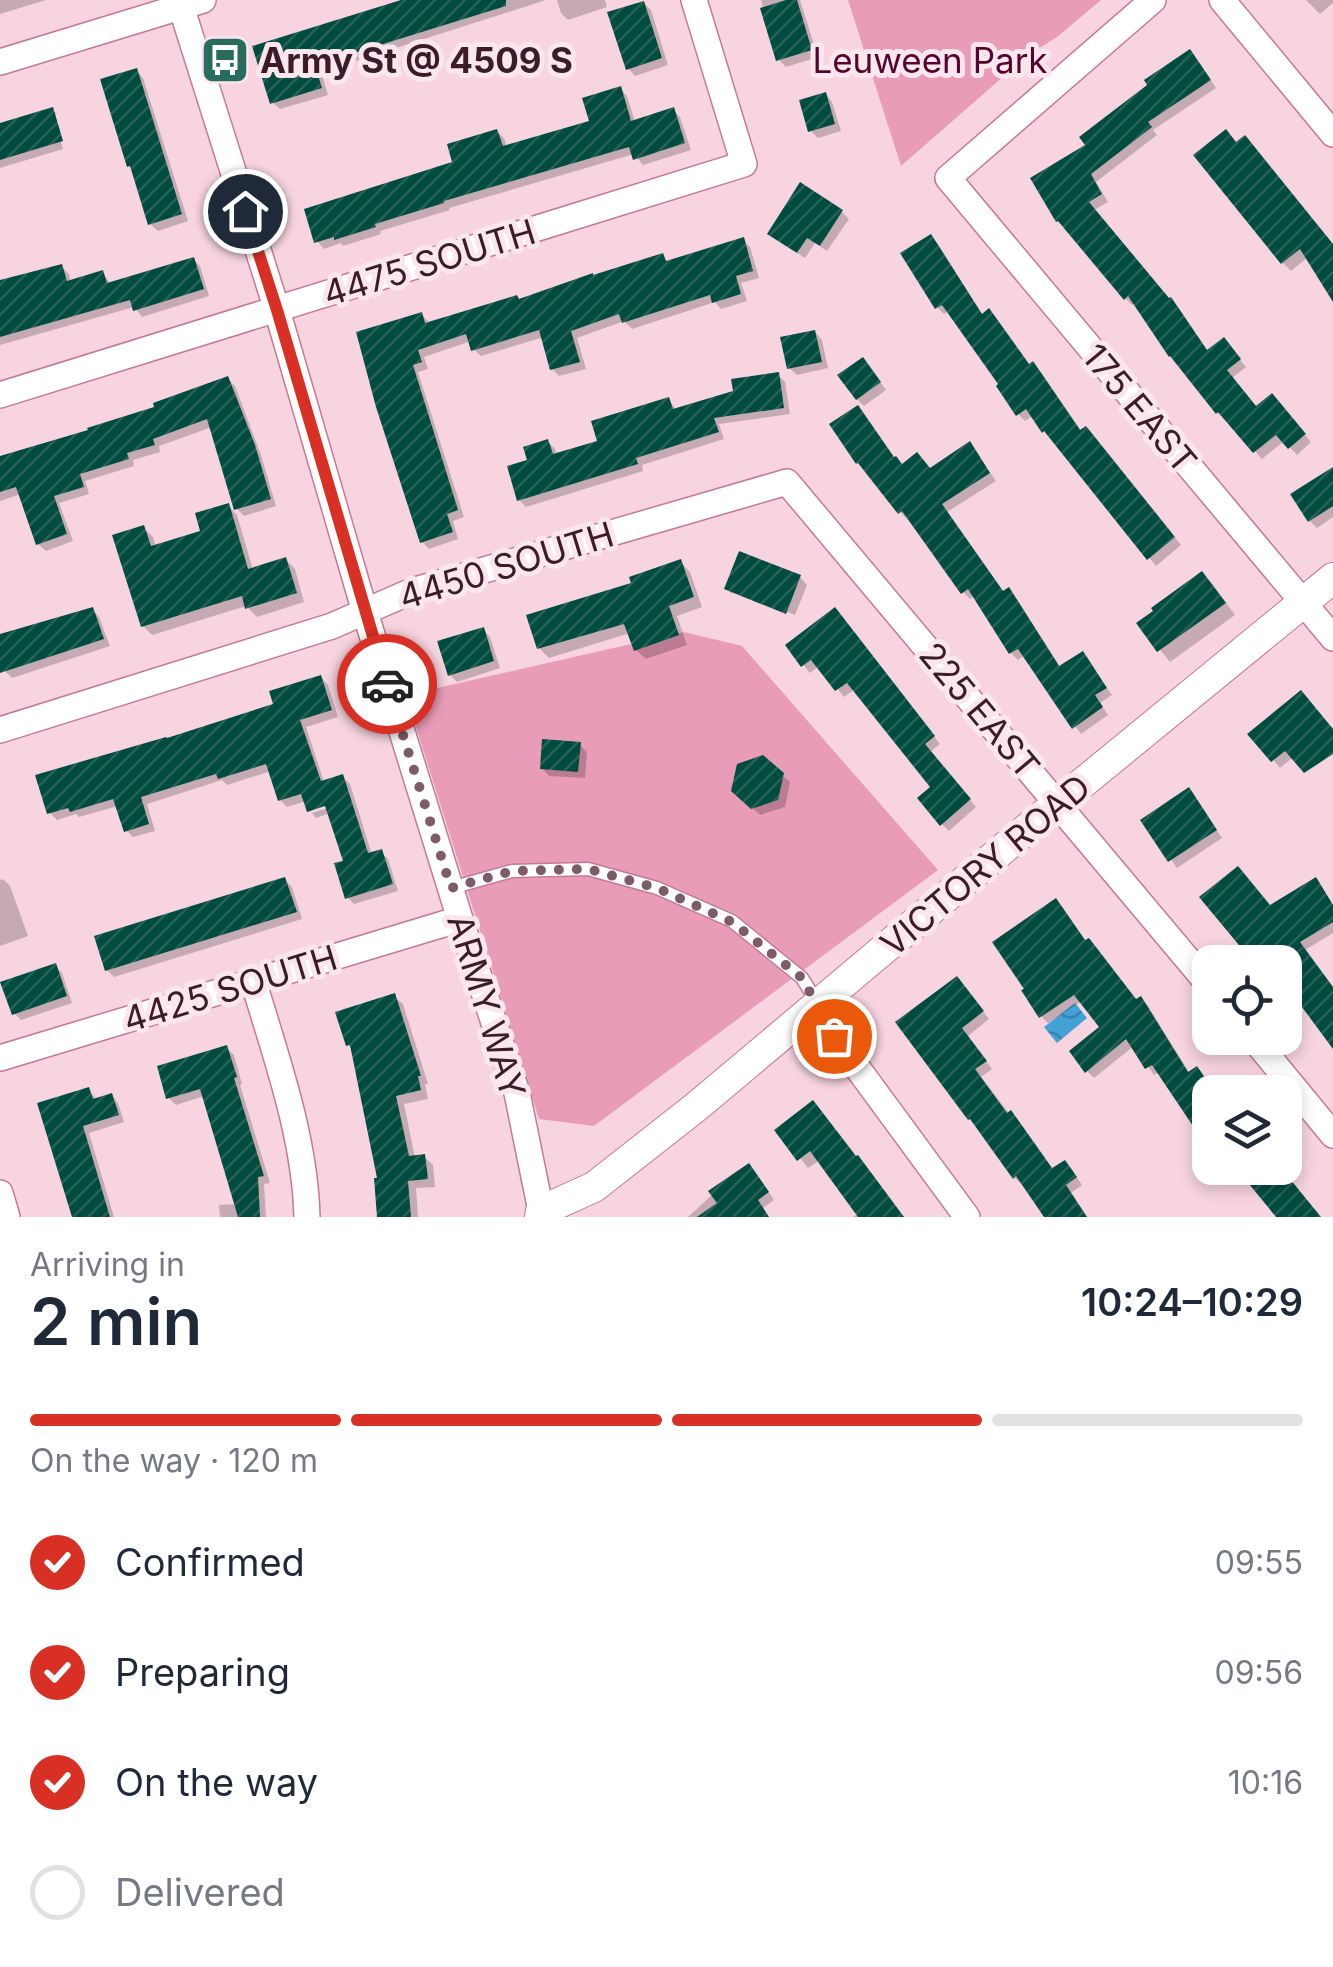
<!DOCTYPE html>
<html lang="en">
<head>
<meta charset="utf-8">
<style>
  :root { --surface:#fff; --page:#f6f6f7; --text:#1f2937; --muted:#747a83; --line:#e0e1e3; --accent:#d93025 }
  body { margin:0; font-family:Inter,sans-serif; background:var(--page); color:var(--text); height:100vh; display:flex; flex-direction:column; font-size:38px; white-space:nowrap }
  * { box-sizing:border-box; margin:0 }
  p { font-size:32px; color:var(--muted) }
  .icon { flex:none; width:55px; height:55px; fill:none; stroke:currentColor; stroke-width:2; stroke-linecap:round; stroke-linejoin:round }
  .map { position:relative; height:1217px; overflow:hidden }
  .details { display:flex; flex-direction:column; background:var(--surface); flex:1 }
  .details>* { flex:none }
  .buttons { position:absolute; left:1192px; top:945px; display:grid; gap:20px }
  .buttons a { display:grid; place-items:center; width:110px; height:110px; border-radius:20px; background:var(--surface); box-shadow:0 5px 15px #0003; font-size:50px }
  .pin { position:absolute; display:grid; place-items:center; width:85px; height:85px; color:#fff; margin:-42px; border:5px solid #fff; border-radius:50%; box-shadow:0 2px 10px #0007 }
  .courier { position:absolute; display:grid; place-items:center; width:100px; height:100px; margin:-50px; border:8px solid #d93025; border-radius:50%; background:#fff; color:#222; box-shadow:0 2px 12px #0007 }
  .headline em { font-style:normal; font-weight:600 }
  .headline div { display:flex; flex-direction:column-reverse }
  .headline { display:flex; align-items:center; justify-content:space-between; height:170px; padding:0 30px }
  h1 { font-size:65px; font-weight:600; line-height:75px }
  .bar { display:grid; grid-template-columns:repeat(4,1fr); gap:15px 10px; align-content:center; height:120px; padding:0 30px }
  .bar i { height:12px; border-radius:8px; background:var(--line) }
  .bar .selected { background:var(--accent) }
  .bar p { grid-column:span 4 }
  ol { padding:0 30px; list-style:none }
  li { display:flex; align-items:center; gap:30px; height:110px }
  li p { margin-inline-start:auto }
  li .icon { padding:10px; border-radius:50%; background:var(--accent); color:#fff; stroke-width:4 }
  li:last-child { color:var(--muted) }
  li i { width:55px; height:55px; border:5px solid var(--line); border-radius:50% }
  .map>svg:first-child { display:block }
  .green { fill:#e99cb8 }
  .water { fill:url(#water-waves) }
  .shadow { fill:#0003 }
  .building { fill:url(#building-hatch) }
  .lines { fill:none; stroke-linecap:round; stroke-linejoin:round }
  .service-casing { stroke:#c67896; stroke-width:15 }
  .minor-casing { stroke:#c67896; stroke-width:28 }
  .tertiary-casing { stroke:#c67896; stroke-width:32 }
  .service { stroke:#fff; stroke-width:12 }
  .minor { stroke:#fff; stroke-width:25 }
  .tertiary { stroke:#fff; stroke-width:30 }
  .done { stroke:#7d5c68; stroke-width:10; stroke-dasharray:0 18 }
  .route { stroke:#d93025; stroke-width:12 }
  .labels { text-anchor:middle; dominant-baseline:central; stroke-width:10; stroke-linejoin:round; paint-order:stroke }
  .poi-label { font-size:35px; font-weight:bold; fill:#3b1c28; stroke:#f9e7ed; text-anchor:start }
  .park-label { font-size:35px; fill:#56032f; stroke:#f9e7ed }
  .street-label { font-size:35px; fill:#3b1c28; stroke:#f9e7ed }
</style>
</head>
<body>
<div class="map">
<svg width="1333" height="1217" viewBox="0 0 1333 1217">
  <defs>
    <pattern id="water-waves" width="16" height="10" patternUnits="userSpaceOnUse" patternTransform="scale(2.5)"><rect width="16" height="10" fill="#42a2d6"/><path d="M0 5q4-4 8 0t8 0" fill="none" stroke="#3883ae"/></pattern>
    <pattern id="building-hatch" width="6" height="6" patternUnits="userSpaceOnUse" patternTransform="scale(2.5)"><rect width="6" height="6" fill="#004c3f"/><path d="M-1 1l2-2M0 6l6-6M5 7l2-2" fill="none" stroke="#276258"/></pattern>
  </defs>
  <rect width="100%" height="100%" fill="#f7d4e0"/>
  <path class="green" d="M848 0H1101L1057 37 1028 55 901 166Z
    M684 632 742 646 938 870 594 1126 539 1119 406 695Z"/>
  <path class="water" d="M1075 1003 1087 1018 1057 1043 1044 1027Z"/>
  <path class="shadow" d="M0 0H46L0 14Z
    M405 0H546L321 72 328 95 280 109 272 102 255 48Z
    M557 0H605L607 7 568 20 561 13Z
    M761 0H800L818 57 786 67 779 60Z
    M1306 0H1333V3L1320 14Z
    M644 3 651 10 668 65 635 76 628 68Z
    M1197 59 1216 88 1153 130 1157 135 1096 182 1108 202 1094 210 1169 301 1171 300 1178 307 1208 352 1230 347 1246 367 1232 378 1256 409 1278 403 1311 442 1297 455 1284 441 1262 459 1226 418 1225 420 1218 413 1136 302 1132 305 1125 298 1066 227 1089 146Z
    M136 70 143 78 188 221 158 231 150 224 134 170 129 165Z
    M620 89 627 96 635 122 673 110 680 117 691 150 643 165 634 154 449 208 450 210 380 231 381 234 343 246 341 243 324 249 317 241 456 164 497 131 504 138 507 148 593 123Z
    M825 94 832 102 841 131 818 138 811 131Z
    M52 110 57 114H53L63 149 0 168V125Z
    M1196 156 1333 245V298L1308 257 1291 271 1283 263Z
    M842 212 849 219 827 251 815 243 805 258 777 240Z
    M931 237 938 244 983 316 1030 366 1033 364 1040 371 1082 432 1093 436 1181 545 1156 566 1033 416 1025 421 1018 414 1002 385 949 311 944 314 937 307Z
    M743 240 750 247 759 278 741 283 747 301 721 309 715 302 632 329 624 321 577 338 586 369 559 376 552 369 544 337 481 356 473 349 471 341 424 357 428 369 418 372 464 517 453 521 458 539 429 549 422 542 379 406 422 315 429 322 520 301 662 256 669 263Z
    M193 259 200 266 209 296 142 317 134 307 0 345V283L61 266 69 274 71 282 102 273 111 284Z
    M815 332 822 340 828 368 797 375 789 368Z
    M869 367 886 390 864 406 857 399Z
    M778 375 785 382 790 414 719 424 724 439 642 465 643 471 526 507 519 500 530 461 548 442 555 449 557 455 600 442 669 400 677 411 735 392Z
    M228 379 235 386 261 455 276 506 244 516 236 508 212 427 159 446 160 452 133 460 134 466 85 481 89 494 59 503 73 541 46 551 38 544 21 494 0 501V459L158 408Z
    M976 452 996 481 947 512 1004 593 1016 598 1061 668 1082 654 1112 695 1100 703 1108 715 1081 734 1025 655 1018 660 1011 653 975 595 970 599 963 592 910 517 907 519 900 512 894 458 902 466 930 471Z
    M1333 470V517L1317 528 1310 521Z
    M228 506 237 515 253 570 286 560 295 569 304 602 257 617 246 606 152 635 143 626 144 528 153 537 156 547 203 533Z
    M680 562 690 572 702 607 677 616 687 645 646 659 636 650 630 633 549 658 539 648Z
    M1202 574 1213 585 1235 615 1170 662 1139 624Z
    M800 577 807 585 795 615 732 590V594L727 589Z
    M92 609 99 617 110 646 12 678 5 671 0 655V637Z
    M842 618 940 744 930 752 976 807 949 831 942 824 933 788 855 689 844 697 819 666 810 673 788 646Z
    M483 630 490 637 500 668 457 682 450 675Z
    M321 677 328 685 338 717 306 727 324 782 342 776 350 784 372 855 381 852 388 859 398 891 354 904 347 897 346 862 330 813 316 818 312 813 338 805 336 800 310 809V811L306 801 287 807 280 800 271 771 227 785 222 780 147 804 155 831 133 837 126 830 118 806 79 817 76 814 57 820 50 813 276 706Z
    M1251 734 1304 748 1280 768Z
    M580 745 587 752 585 778 549 776 542 768Z
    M763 758 790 782 785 807 760 815 733 790Z
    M1195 798 1222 838 1177 868 1143 820Z
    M3 879 10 886 28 936 0 946V880Z
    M285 880 292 887 302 919 114 977 107 970Z
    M1322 887 1333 905V933L1305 950 1333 988V1045L1296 995 1289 1000 1285 996V962H1257L1203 897 1271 908Z
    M1086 943 1137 1002 1141 999 1148 1006 1190 1074 1197 1069 1215 1092H1210V1137L1195 1124 1160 1071 1154 1075 1134 1046 1094 1078 1087 1071 1102 1027 1082 1001 1048 1023 1041 1016Z
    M55 966 62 973 72 1003 21 1020 14 1013Z
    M964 987 989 1019 968 1036 992 1069 981 1077 1054 1171 1072 1170 1082 1185 1071 1193 1087 1217H1047L1024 1183 1021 1184 1014 1177 898 1022Z
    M394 996 403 1004 428 1084H425L428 1099 404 1104 415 1158 424 1157 433 1165 435 1187 416 1188 418 1217H380V1180L353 1050 348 1045Z
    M226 1048 234 1055 242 1084 240 1085 270 1183 264 1184 266 1217H220L219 1205 237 1204 204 1096 176 1105 169 1098Z
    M89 1090 97 1100 111 1095 118 1103 124 1122 89 1133 114 1217H74L40 1105Z
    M777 1130 858 1158 904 1217H853L859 1213 820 1160 808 1168Z
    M756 1173 774 1200 763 1208 769 1217H688L713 1194Z"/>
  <path class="building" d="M401 0H506V6L315 65 322 88 270 104 252 46Z
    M786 0H797L812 50 776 61 760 8Z
    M644 1 662 58 626 70 607 12Z
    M1190 49 1211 80 1148 122 1152 127 1091 174 1102 194 1089 202 1169 298 1171 297 1207 350 1224 337 1241 359 1227 370 1256 406 1272 393 1306 434 1288 449 1276 435 1253 453 1218 412 1216 414 1170 356 1169 357 1128 296 1124 300 1058 221 1056 222 1030 178 1085 145 1079 137 1147 85 1144 80Z
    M137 68 182 214 148 225 130 166 127 167 100 79Z
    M621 86 631 121 674 107 685 143 633 160 629 147 444 201V203L375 224 376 227 334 240V237L314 243 304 209 452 162 447 144 497 129 503 146 589 121 582 98Z
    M826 92 835 124 808 132 799 100Z
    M53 107 63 141 0 160V123Z
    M1226 129 1236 142 1245 135 1333 244V302L1300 249 1281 264 1193 155Z
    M800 182 843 210 820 246 807 238 797 253 767 234Z
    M931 234 982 314 989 308 1029 364 1033 361 1080 430 1086 426 1175 537 1147 560 1044 431 1042 433 1026 409 1016 416 996 386 998 384 942 305 935 309 900 253Z
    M744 237 753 271 736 276 741 294 712 303 710 295 622 323 619 314 571 331 580 362 550 370 539 330 471 351 466 334 418 350 422 362 413 365 458 510 447 514 453 532 420 543 376 407 356 332 422 312 425 323 517 295 519 299 593 273V275L663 253 666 261Z
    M194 257 204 289 133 311 130 300 0 337V280L62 264 67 281 103 270 107 283Z
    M815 330 822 362 787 369 780 337Z
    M863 357 881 382 856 400 837 375Z
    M779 372 784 408 714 418 719 432 636 458 638 464 517 501 507 466 527 460 523 447 548 439 553 454 597 441 591 421 669 397 673 409 733 391 731 379Z
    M228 376 255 445 271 499 234 510 207 419 153 439 155 445 127 453 129 459 80 474 84 487 54 496 67 534 36 545 16 487 0 492V456L88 430 87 428 154 407 153 403Z
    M858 405 894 457 896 456 902 464 917 452 930 468 970 441 990 473 942 504 1003 591 1009 587 1059 666 1083 651 1107 688 1095 695 1103 707 1072 729 1018 649 1009 654 968 589 961 594 902 511 898 514 858 463 856 464 829 424Z
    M1333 467V506L1308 522 1290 494Z
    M229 503 248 569 286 557 297 593 245 609 242 596 141 627 112 535 144 525 151 546 200 531 195 513Z
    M739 551 801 575 786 614 724 589Z
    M681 559 694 597 669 606 679 635 634 651 624 624 537 649 526 615 631 583 629 577Z
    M1202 571 1226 603 1157 652 1136 623 1153 611 1151 608Z
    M93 607 104 639 0 673V634Z
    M835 607 935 736 925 744 971 799 940 826 917 798 930 787 847 683 835 691 811 660 801 667 785 645Z
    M484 627 494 661 448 676 437 641Z
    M321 675 332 710 300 720 321 781 343 774 368 853 382 849 393 884 345 899 334 863 343 861 325 806 307 812 301 794 278 801 266 764 218 779 216 774 141 797 149 824 124 832 113 799 70 812 68 808 47 814 35 775 166 737 167 738 273 704 269 691Z
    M1301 690 1333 729V754L1304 773 1285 751 1271 762 1247 734Z
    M542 739 581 742 578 772 540 769Z
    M763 755 784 773 778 800 751 809 731 791 737 764Z
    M1189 787 1217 830 1168 862 1140 820Z
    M1238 866 1270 905 1316 877 1333 905V922L1300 942 1333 987V1049L1285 984V962H1253L1199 897Z
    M285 877 297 912 105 971 94 936Z
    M1056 898 1085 940 1089 938 1136 999 1141 996 1188 1072 1197 1066 1210 1085V1141L1196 1124 1193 1126 1152 1065 1145 1069 1126 1039 1085 1073 1069 1051 1099 1027 1074 995 1039 1018 1021 990 1024 989 992 942Z
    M56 963 67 996 12 1015 0 982Z
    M957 976 984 1011 962 1028 987 1061 975 1069 1007 1113 1011 1110 1052 1168 1065 1160 1077 1177 1066 1185 1087 1217H1044L1016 1176 1013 1179 970 1119 968 1120 895 1022Z
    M395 993 421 1076H418L421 1090 396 1096 409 1156 425 1154 428 1179 408 1181 411 1217H377L374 1178H377L350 1045 346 1046 335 1012Z
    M227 1045 237 1077 234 1078 264 1176 258 1177 260 1217H238L200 1089 166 1099 157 1066Z
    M89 1087 93 1099 112 1093 119 1115 83 1126 110 1217H72L37 1103Z
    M813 1100 856 1156 858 1155 904 1217H858L810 1151 797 1161 774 1130Z
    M749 1163 769 1192 758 1200 769 1217H697L717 1203 708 1191Z
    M1236 1168H1281L1321 1217H1276Z"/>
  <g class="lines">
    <g class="service-casing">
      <path id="service" d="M451 888 512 871 588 869 657 888 732 921 802 978 817 1002"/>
    </g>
    <g class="minor-casing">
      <path id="minor" d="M179 0 277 310 365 612 460 919 517 1093 541 1211
        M1153 0 948 178 1333 638
        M1222 0 1333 134
        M0 62 203 0
        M0 395 744 164 694 0
        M0 730 332 626 412 591 787 482 1210 986
        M253 980C276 1057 305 1137 307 1217
        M818 1005 834 1036 967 1217
        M1253 1038 1333 1135
        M0 1058 460 919
        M0 1193 7 1217"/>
    </g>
    <g class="tertiary-casing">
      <path id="tertiary" d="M540 1217 541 1211 594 1187 696 1107 1035 822 1333 578"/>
    </g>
    <use href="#service" class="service"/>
    <use href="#minor" class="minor"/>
    <use href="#tertiary" class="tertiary"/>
  </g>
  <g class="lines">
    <path class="done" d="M387 684 451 888 512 871 588 869 657 888 732 922 802 978 834 1036"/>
    <path class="route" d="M245 211 277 310 387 684"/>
  </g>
  <defs>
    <g id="bus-square" transform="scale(2.5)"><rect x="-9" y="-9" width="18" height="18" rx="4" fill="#296c5d" stroke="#f9e7ed"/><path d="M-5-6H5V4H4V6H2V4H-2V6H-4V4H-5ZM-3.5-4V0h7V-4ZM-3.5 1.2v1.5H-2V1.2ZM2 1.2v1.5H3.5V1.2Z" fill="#fff"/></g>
  </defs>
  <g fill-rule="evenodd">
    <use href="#bus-square" x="225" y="60"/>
  </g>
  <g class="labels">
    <g class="poi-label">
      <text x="260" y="60">Army St @ 4509 S</text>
    </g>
    <g class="park-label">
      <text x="930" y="60">Leuween Park</text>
    </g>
    <g class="street-label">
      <text transform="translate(429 262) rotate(-17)">4475 SOUTH</text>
      <text transform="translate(1140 408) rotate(50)">175 EAST</text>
      <text transform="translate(506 565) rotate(-17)">4450 SOUTH</text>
      <text transform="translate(980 710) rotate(50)">225 EAST</text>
      <text transform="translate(985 865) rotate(-40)">VICTORY ROAD</text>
      <text transform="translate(230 988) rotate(-17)">4425 SOUTH</text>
      <text transform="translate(487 1006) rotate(73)">ARMY WAY</text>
    </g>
  </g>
</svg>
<div class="buttons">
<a><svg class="icon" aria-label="locate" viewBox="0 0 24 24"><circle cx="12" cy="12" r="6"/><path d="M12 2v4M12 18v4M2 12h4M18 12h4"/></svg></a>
<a><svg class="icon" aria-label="layers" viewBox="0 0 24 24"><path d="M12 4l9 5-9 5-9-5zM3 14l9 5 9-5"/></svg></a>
</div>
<div class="pin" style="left:834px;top:1036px;background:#ea580c"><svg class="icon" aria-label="bag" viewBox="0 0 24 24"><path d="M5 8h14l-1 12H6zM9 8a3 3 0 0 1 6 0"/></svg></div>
<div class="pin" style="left:245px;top:211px;background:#1f2937"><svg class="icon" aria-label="home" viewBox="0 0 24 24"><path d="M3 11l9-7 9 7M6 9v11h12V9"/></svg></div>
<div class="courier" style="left:387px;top:684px"><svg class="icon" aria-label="car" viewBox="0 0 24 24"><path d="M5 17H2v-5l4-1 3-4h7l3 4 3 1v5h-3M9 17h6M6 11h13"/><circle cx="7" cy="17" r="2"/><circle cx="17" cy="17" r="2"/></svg></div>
</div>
<section class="details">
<div class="headline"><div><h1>2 min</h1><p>Arriving in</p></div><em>10:24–10:29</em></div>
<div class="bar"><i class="selected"></i><i class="selected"></i><i class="selected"></i><i></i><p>On the way · 120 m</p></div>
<ol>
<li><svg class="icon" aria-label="check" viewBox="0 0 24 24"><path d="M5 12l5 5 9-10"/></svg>Confirmed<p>09:55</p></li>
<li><svg class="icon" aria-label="check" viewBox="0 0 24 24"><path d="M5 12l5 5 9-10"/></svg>Preparing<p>09:56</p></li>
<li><svg class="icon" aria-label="check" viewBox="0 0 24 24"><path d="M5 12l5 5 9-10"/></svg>On the way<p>10:16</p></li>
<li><i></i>Delivered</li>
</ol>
</section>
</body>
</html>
